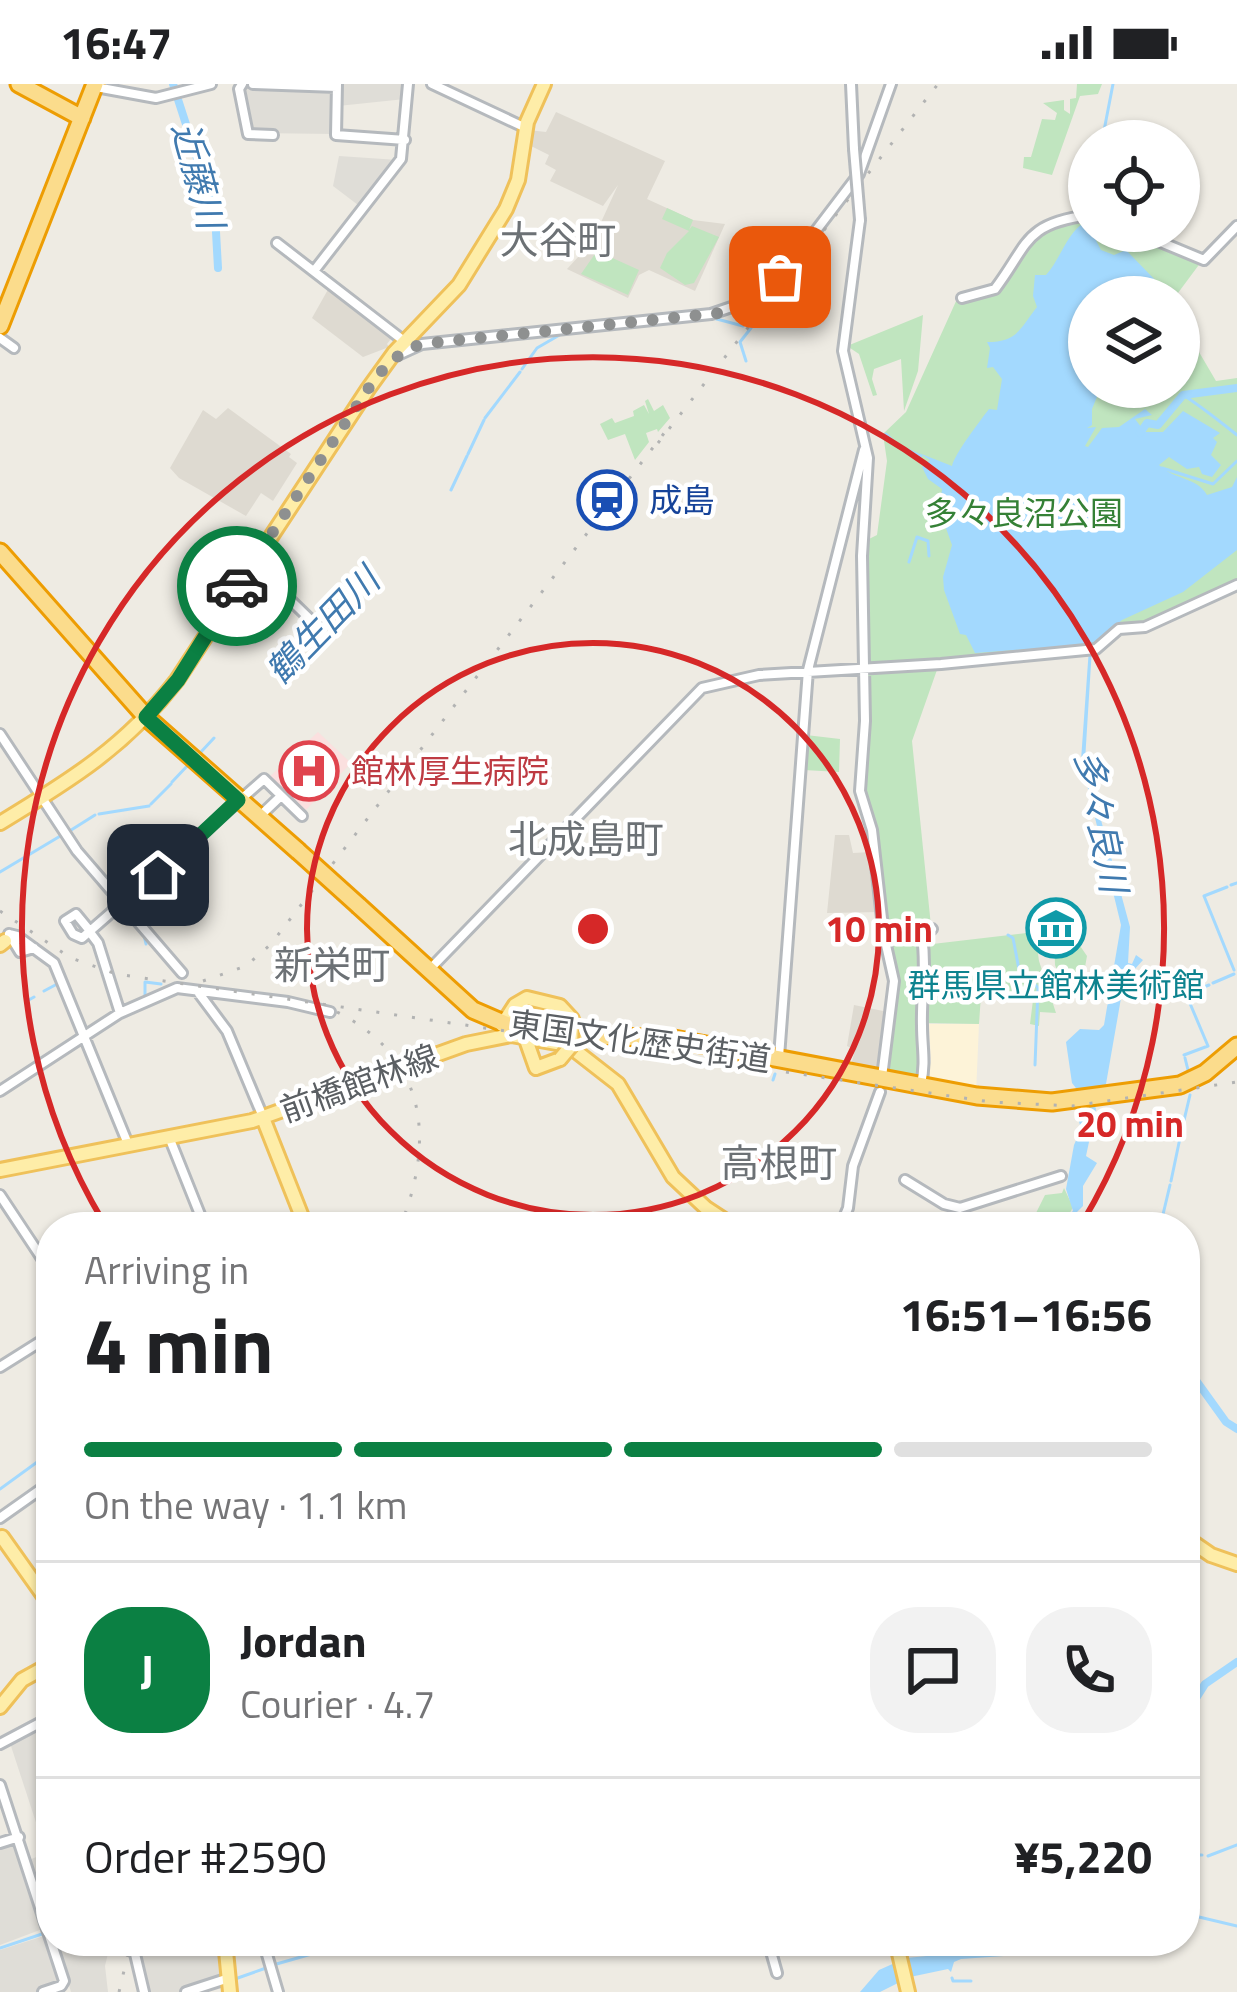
<!DOCTYPE html>
<html lang="en">
<head>
<meta charset="utf-8">
<style>
  :root { --surface:#fff; --page:#f2f2f2; --text:#202124; --muted:#757577; --line:#e0e0e0; --accent:#0b8043 }
  body { margin:0; font-family:"Titillium Web","Noto Sans JP",sans-serif; background:var(--page); color:var(--text); height:100vh; display:flex; flex-direction:column; font-size:45px; white-space:nowrap }
  * { box-sizing:border-box; margin:0 }
  p { font-size:39px; color:var(--muted) }
  .icon { flex:none; width:66px; height:66px; fill:none; stroke:currentColor; stroke-width:2; stroke-linecap:round; stroke-linejoin:round }
  .map { position:relative; flex:1; overflow:hidden }
  .drawer { position:absolute; left:36px; top:1128px; width:1164px; height:744px; display:flex; flex-direction:column; background:var(--surface); border-radius:48px; box-shadow:0 3px 9px #0004 }
  .drawer>* { flex:none }
  .tools { position:absolute; left:1068px; top:36px; display:grid; gap:24px }
  .tools a { display:grid; place-items:center; width:132px; height:132px; border-radius:50%; background:var(--surface); box-shadow:0 3px 9px #0004; font-size:60px }
  .pin { position:absolute; display:grid; place-items:center; width:102px; height:102px; color:#fff; margin:-51px; border-radius:24px; box-shadow:0 6px 18px #0006 }
  .courier { position:absolute; display:grid; place-items:center; width:120px; height:120px; margin:-60px; border:9px solid #0b8043; border-radius:50%; background:#fff; color:#222; box-shadow:0 3px 15px #0007 }
  .summary em { font-style:normal; font-weight:700 }
  .summary div { display:flex; flex-direction:column-reverse }
  .summary { display:flex; align-items:center; justify-content:space-between; height:204px; padding:0 48px }
  h1 { font-size:78px; font-weight:700; line-height:90px }
  .bar { display:grid; grid-template-columns:repeat(4,1fr); gap:18px 12px; align-content:center; height:144px; padding:0 48px }
  .bar i { height:15px; border-radius:9px; background:var(--line) }
  .bar .active { background:var(--accent) }
  .bar p { grid-column:span 4 }
  .line { display:flex; align-items:center; gap:30px; padding:0 48px; border-top:3px solid var(--line) }
  .line div { flex:1 }
  .round { display:grid; place-items:center; flex:none; width:126px; height:126px; border-radius:48px; background:var(--page) }
  .status { display:flex; justify-content:space-between; align-items:center; height:84px; padding:0 60px; background:var(--surface); direction:ltr }
  .status svg { height:33px; fill:currentColor }
  .map>svg:first-child { display:block }
  .commercial { fill:#fdf3d8 }
  .industrial { fill:#dfddd7 }
  .education { fill:#dedad1 }
  .medical { fill:#fbe0df }
  .green { fill:#c0e5bf }
  .water { fill:#a3d9fe }
  .lines { fill:none; stroke-linecap:round; stroke-linejoin:round }
  .stream { stroke:#a3d9fe; stroke-width:3 }
  .river { stroke:#a3d9fe; stroke-width:8 }
  .minor-casing { stroke:#b5b9bd; stroke-width:14 }
  .major-casing { stroke:#efc15a; stroke-width:18 }
  .highway-casing { stroke:#ed9d03; stroke-width:21 }
  .minor { stroke:#fff; stroke-width:8 }
  .major { stroke:#feeda8; stroke-width:12 }
  .highway { stroke:#fbdc8c; stroke-width:15 }
  .rail { stroke:#b2b3b3; stroke-width:3; stroke-dasharray:3 15; stroke-linecap:butt }
  .minor-bridge-casing { stroke:#b5b9bd; stroke-width:14; stroke-linecap:butt }
  .major-bridge-casing { stroke:#efc15a; stroke-width:18; stroke-linecap:butt }
  .highway-bridge-casing { stroke:#ed9d03; stroke-width:21; stroke-linecap:butt }
  .minor-bridge { stroke:#fff; stroke-width:8 }
  .major-bridge { stroke:#feeda8; stroke-width:12 }
  .highway-bridge { stroke:#fbdc8c; stroke-width:15 }
  .done { stroke:#8e9090; stroke-width:12; stroke-dasharray:0 21.6 }
  .route { stroke:#0b8043; stroke-width:15 }
  .ring { fill:none; stroke:#d62828; stroke-width:6 }
  .labels { text-anchor:middle; dominant-baseline:central; stroke-width:9; stroke-linejoin:round; paint-order:stroke }
  .transit-label { font-size:33px; fill:#164399; stroke:#fff; text-anchor:start }
  .park-label { font-size:33px; fill:#358136; stroke:#fff }
  .health-label { font-size:33px; fill:#be3a42; stroke:#fff; text-anchor:start }
  .culture-label { font-size:33px; fill:#0d838f; stroke:#fff }
  .street-label { font-size:33px; fill:#5b5f63; stroke:#fff }
  .water-label { font-size:36px; font-style:italic; fill:#407aaf; stroke:#fff }
  .quarter-label { font-size:39px; fill:#6c7175; stroke:#fff }
  .centre { fill:#d62828; stroke:#fff; stroke-width:6 }
  .ring-label { font-size:36px; text-anchor:middle; font-weight:bold; fill:#d62828; stroke:#fff; stroke-width:9; stroke-linejoin:round; paint-order:stroke }
</style>
</head>
<body>
<div class="status"><b>16:47</b><svg viewBox="0 0 49 12"><path d="M0 12V9h3v3zM5 12V6h3v6zM10 12V3h3v9zM15 12V0h3v12zM26 1h20v11H26zM47 4h2v5h-2z"/></svg></div>
<div class="map">
<svg width="1237" height="1908" viewBox="0 0 1237 1908">
  <rect width="100%" height="100%" fill="#eeebe3"/>
  <path class="commercial" d="M929 940H979L976 1010 926 998 931 978Z"/>
  <path class="industrial" d="M342 0H406L405 15 338 22 339 1Z
    M246 1 333 4 335 50 250 49 240 7Z
    M339 72 398 76 362 124 333 102Z
    M51 1637 50 1785 51 1842 29 1776 46 1769 10 1659Z
    M15 1757 45 1844 0 1861V1762Z
    M47 1851 61 1900 37 1908H0V1866Z
    M56 1857H111L105 1882 108 1908H71Z
    M139 1857H221L224 1893 179 1908H147L137 1865Z"/>
  <path class="education" d="M556 28 665 77 647 115 693 136 725 140 695 207 649 186 639 191 628 214 567 185 592 158 618 101 603 122 550 97 556 86 545 80 549 71 525 59 528 46 546 48Z
    M330 202 394 251 387 260 389 263 363 273 312 234Z
    M228 324 291 370 289 373 297 379 273 417 261 409 246 432 179 394 170 384 203 326 216 335Z
    M835 751H849L853 769 871 768 881 828 827 829Z
    M854 921 888 928 879 991 850 985 855 966 847 962Z"/>
  <path class="medical" d="M318 648 351 679 302 730 267 695Z"/>
  <path class="green" d="M1077 0H1102L1098 10 1080 12 1052 91 1023 84 1024 73H1031L1042 35 1055 36 1057 29 1043 19 1064 16V26L1070 30V15L1076 14Z
    M667 124 693 136 689 146 692 142 719 153 694 199 685 201 660 184 667 169 689 147 662 135Z
    M1089 132V147H1131L1201 178 1175 213H1089V303H1179V234L1216 297 1237 294V499L1145 541H1121L1093 564 869 582 864 473 867 456 877 451 887 377 883 350 906 328 957 215 993 208C1025 159 1030 147 1089 132Z
    M597 167 639 186 628 211 581 190Z
    M923 231 918 287 904 327 901 275 874 285 872 295 877 311 873 312 859 270 847 262Z
    M648 315 654 327 663 321 670 334 658 348 657 345 646 349 649 358 635 376 625 350 608 356 600 340 612 334 615 339 634 332 633 327 644 321 649 330 645 317Z
    M938 583 912 657 931 842 919 851C923 881 919 909 918 938 918 959 924 975 917 996L885 993 896 913 884 815 862 716 866 590Z
    M806 651 840 655 839 688 804 686Z
    M1035 848 1039 877 1056 929 1040 928 1039 942 1030 940 1033 916 981 911 979 940 923 939 927 903 924 861Z
    M1054 851 1076 856 1087 872 1083 894 1068 913 1055 881Z
    M1064 1104 1073 1123C1065 1142 1047 1143 1029 1143L1045 1111 1062 1109Z"/>
  <path class="water" d="M1086 137 1101 166 1114 171 1126 166 1160 201 1148 213H1089V303H1097L1099 308 1092 325V341L1087 344 1096 343 1085 362 1088 363 1102 344 1119 343 1145 325 1152 331 1135 335 1145 348H1163L1183 327 1220 349 1213 354 1217 358 1211 371 1221 381 1212 393 1202 390 1199 383 1187 385 1169 373 1159 381C1174 396 1197 393 1207 411L1232 403 1237 393V466L1183 508 1122 536 1092 564 1085 677 1130 843 1128 879 1132 880 1136 871 1143 876 1124 897 1106 1000 1103 1009 1091 1011 1096 1025 1086 1072 1097 1079 1083 1102V1122L1062 1143H1052L1073 1127 1066 1105 1074 1061 1081 1045 1076 1026 1083 1022V1013L1072 999 1066 958 1080 945 1099 946 1104 941 1121 841 1081 676 1089 564 1085 561 975 569 966 551 960 550 944 506 943 493 952 461 942 433 946 428 941 423 947 418 941 414 942 405 928 395 922 383 930 376 919 369 952 382C955 369 980 337 989 325L997 326 1002 295 993 283 987 284 990 264 987 258C1017 258 1019 246 1037 223L1033 212 1035 191H1046C1062 173 1065 151 1086 137Z
    M1085 1857H1157L1124 1868 1103 1865 961 1875 954 1878 951 1888 948 1885 910 1893 880 1908H860L879 1886 906 1874Z"/>
  <g class="lines">
    <path class="stream" d="M1102 57 1113 0
      M713 234 743 242
      M746 277 740 258 751 244
      M522 285 537 264 563 249
      M1183 311C1201 322 1219 337 1237 351
      M485 334 520 288
      M886 350 897 361 921 372
      M468 370 484 336
      M1162 384 1213 400 1237 377
      M451 406 467 372
      M909 478 917 453 928 457 929 472
      M200 669 214 654
      M172 698 189 680
      M151 720 171 700
      M99 730 149 722
      M68 748 95 731
      M0 788 62 751
      M1231 801 1237 799
      M1227 803 1204 812 1234 886
      M144 851 146 860
      M1008 851 1013 854 1021 896 1032 897 1038 904 1035 981
      M1213 899 1234 890
      M44 907 59 899
      M145 913V898L161 900
      M27 917 34 913
      M1184 971 1208 962 1186 910 1209 901
      M1185 974 1189 990
      M773 996 775 990
      M1181 1049 1190 1011
      M1171 1097 1180 1054
      M1160 1143 1170 1101
      M0 1405 51 1368
      M1188 1771H1202
      M1208 1772 1237 1761
      M1199 1833 1237 1842
      M350 1860 361 1857
      M0 1864 45 1849
      M272 1879 273 1881 343 1861
      M952 1894 953 1897H971
      M235 1895 266 1884"/>
    <path class="river" d="M173 0 215 130 218 184
      M1140 349 1147 339 1158 341 1183 311 1237 304
      M1185 1281 1226 1338 1237 1345
      M1185 1791 1186 1630 1205 1600 1237 1578"/>
    <g class="minor-casing">
      <path id="minor" d="M242 0 239 5 248 50 273 51
        M253 0 337 3
        M337 0 336 51 405 56
        M432 0 526 44
        M851 0 854 65
        M96 3 156 14 211 0
        M860 136 843 267 868 374 862 472 865 637 860 707 872 746 884 852 894 897 882 993
        M1134 147 1204 176 1237 142
        M277 159 404 257
        M314 187 401 75 408 0
        M962 214 995 205C1029 160 1023 140 1089 131
        M0 254 14 264
        M398 271 422 260 711 230 755 215 786 186 859 90 891 0
        M278 504 316 541
        M0 650 77 767 182 889
        M261 731 281 712
        M89 847 98 859 120 929
        M90 847 76 830 65 837 73 850 82 854 264 695 302 732
        M9 850 17 852 54 879 128 1060
        M9 850 20 868 34 864
        M430 885 702 604 759 591 941 580 1096 565 1119 545 1145 543 1237 501
        M198 908 227 947 263 1033
        M779 973 808 586 864 366
        M921 1000C926 978 922 964 922 942 921 911 927 884 922 853L932 845
        M0 1007 120 929 177 904 288 918 330 928
        M169 1053 205 1143
        M905 1096 944 1120 960 1124 1061 1092
        M0 1111 51 1188
        M840 1143 848 1124 853 1082 880 1008
        M0 1283 51 1251
        M0 1434 51 1398
        M0 1660 51 1633
        M0 1701 64 1897 61 1902 43 1908
        M0 1759 19 1753
        M137 1857 135 1870 144 1908
        M263 1857 278 1908
        M768 1857 777 1889
        M186 1908 229 1894"/>
    </g>
    <g class="major-casing">
      <path id="major" d="M0 739C71 696 126 662 177 596L368 305 394 269 459 201 506 125 518 96 527 38 544 0
        M0 861 5 857
        M502 941 515 921 527 914 560 922 572 935
        M525 953 536 984 560 975
        M263 1034 306 1143
        M0 1086 252 1037 466 960 511 951 568 961 618 1000 673 1093 706 1124 735 1143
        M2 1453 51 1522
        M1185 1453 1211 1471 1237 1480
        M0 1623 22 1596 51 1580
        M225 1857 230 1908
        M896 1857 908 1908"/>
    </g>
    <g class="highway-casing">
      <path id="highway" d="M19 0 82 34
        M0 242 95 0
        M0 468 146 633 298 767
        M359 822 473 926 515 944 565 951 674 955 977 1012 1052 1018 1180 1001 1205 989 1237 962"/>
    </g>
    <use href="#minor" class="minor"/>
    <use href="#major" class="major"/>
    <use href="#highway" class="highway"/>
    <path class="rail" d="M658 359 938 0
      M0 827 71 874 116 890 991 1018 1072 1022 1237 998
      M203 897 246 882 271 860 665 348
      M337 928C428 974 435 1057 400 1143
      M119 1908 131 1857"/>
    <g class="minor-bridge-casing">
      <path id="minor-bridge" d="M854 65 860 136"/>
    </g>
    <g class="major-bridge-casing">
      <path id="major-bridge" d="M560 975 571 962 572 935"/>
    </g>
    <g class="highway-bridge-casing">
      <path id="highway-bridge" d="M298 767 359 822"/>
    </g>
    <use href="#minor-bridge" class="minor-bridge"/>
    <use href="#major-bridge" class="major-bridge"/>
    <use href="#highway-bridge" class="highway-bridge"/>
  </g>
  <g class="lines">
    <path class="done" d="M237 502 368 305C383 284 396 269 422 260L719 229 755 215 780 193"/>
    <path class="route" d="M158 791 238 716 146 633 178 596 237 502"/>
  </g>
  <g class="ring">
    <circle cx="593" cy="845" r="286"/>
    <path d="M104 1139A571 571 0 1 1 1082 1139"/>
  </g>
  <defs>
    <g id="station-ring" transform="scale(3)"><circle r="9.5" fill="#fff" stroke="#1a4fb4" stroke-width="1.5"/><path d="M-3-6H3Q5-6 5-4V2Q5 4 3 4L4.5 6H3L1.5 4h-3L-3 6H-4.5L-3 4Q-5 4-5 2V-4Q-5-6-3-6ZM-3.5-4v3h7v-3ZM-3.5 1v1.5H-2V1ZM2 1v1.5H3.5V1Z" fill="#1a4fb4"/></g>
    <g id="hospital-ring" transform="scale(3)"><circle r="9.5" fill="#fff" stroke="#e0444e" stroke-width="1.5"/><path d="M-5-5h3v3.5h4V-5h3V5h-3V1.5h-4V5h-3Z" fill="#e0444e"/></g>
    <g id="museum-ring" transform="scale(3)"><circle r="9.5" fill="#fff" stroke="#0f9aa8" stroke-width="1.5"/><path d="M0-6L6-3V-2H-6V-3ZM-5-1h2V3h-2ZM-1-1h2V3h-2ZM3-1h2V3H3ZM-6 4H6V6H-6Z" fill="#0f9aa8"/></g>
  </defs>
  <g fill-rule="evenodd">
    <use href="#station-ring" x="607" y="416"/>
    <use href="#hospital-ring" x="309" y="687"/>
    <use href="#museum-ring" x="1056" y="844"/>
  </g>
  <g class="labels">
    <g class="transit-label">
      <text x="649" y="416">成島</text>
    </g>
    <g class="park-label">
      <text x="1024" y="429">多々良沼公園</text>
    </g>
    <g class="health-label">
      <text x="351" y="687">館林厚生病院</text>
    </g>
    <g class="culture-label">
      <text x="1056" y="901">群馬県立館林美術館</text>
    </g>
    <g class="street-label">
      <text transform="translate(640 957) rotate(8)">東国文化歴史街道</text>
      <text transform="translate(359 999) rotate(-20)">前橋館林線</text>
    </g>
    <g class="water-label">
      <text transform="translate(199 91) rotate(75)">近藤川</text>
      <text transform="translate(322 541) rotate(-46)">鶴生田川</text>
      <text transform="translate(1102 737) rotate(79)">多々良川</text>
    </g>
    <g class="quarter-label">
      <text x="558" y="155">大谷町</text>
      <text x="586" y="754">北成島町</text>
      <text x="332" y="880">新栄町</text>
      <text x="779" y="1078">高根町</text>
    </g>
  </g>
  <circle cx="593" cy="845" r="18" class="centre"/>
  <g class="ring-label">
    <text x="879" y="858">10 min</text>
    <text x="1130" y="1053">20 min</text>
  </g>
</svg>
<div class="tools">
<a><svg class="icon" aria-label="locate" viewBox="0 0 24 24"><circle cx="12" cy="12" r="6"/><path d="M12 2v4M12 18v4M2 12h4M18 12h4"/></svg></a>
<a><svg class="icon" aria-label="layers" viewBox="0 0 24 24"><path d="M12 4l9 5-9 5-9-5zM3 14l9 5 9-5"/></svg></a>
</div>
<div class="pin" style="left:780px;top:193px;background:#ea580c"><svg class="icon" aria-label="bag" viewBox="0 0 24 24"><path d="M5 8h14l-1 12H6zM9 8a3 3 0 0 1 6 0"/></svg></div>
<div class="pin" style="left:158px;top:791px;background:#1f2937"><svg class="icon" aria-label="home" viewBox="0 0 24 24"><path d="M3 11l9-7 9 7M6 9v11h12V9"/></svg></div>
<div class="courier" style="left:237px;top:502px"><svg class="icon" aria-label="car" viewBox="0 0 24 24"><path d="M5 17H2v-5l4-1 3-4h7l3 4 3 1v5h-3M9 17h6M6 11h13"/><circle cx="7" cy="17" r="2"/><circle cx="17" cy="17" r="2"/></svg></div>
<section class="drawer">
<div class="summary"><div><h1>4 min</h1><p>Arriving in</p></div><em>16:51–16:56</em></div>
<div class="bar"><i class="active"></i><i class="active"></i><i class="active"></i><i></i><p>On the way · 1.1 km</p></div>
<div class="line" style="height:216px"><b class="round" style="background:var(--accent);color:#fff">J</b><div><b>Jordan</b><p>Courier · 4.7</p></div><a class="round"><svg class="icon" aria-label="chat" viewBox="0 0 24 24"><path d="M4 5h16v11H9l-5 4z"/></svg></a><a class="round"><svg class="icon" aria-label="phone" viewBox="0 0 24 24"><path d="M5 4h4l2 5-3 2q2 4 5 5l2-3 5 2v4C11 20 4 13 5 4z"/></svg></a></div>
<div class="line" style="height:156px"><div>Order #2590</div><b>¥5,220</b></div>
</section>
</div>
</body>
</html>
